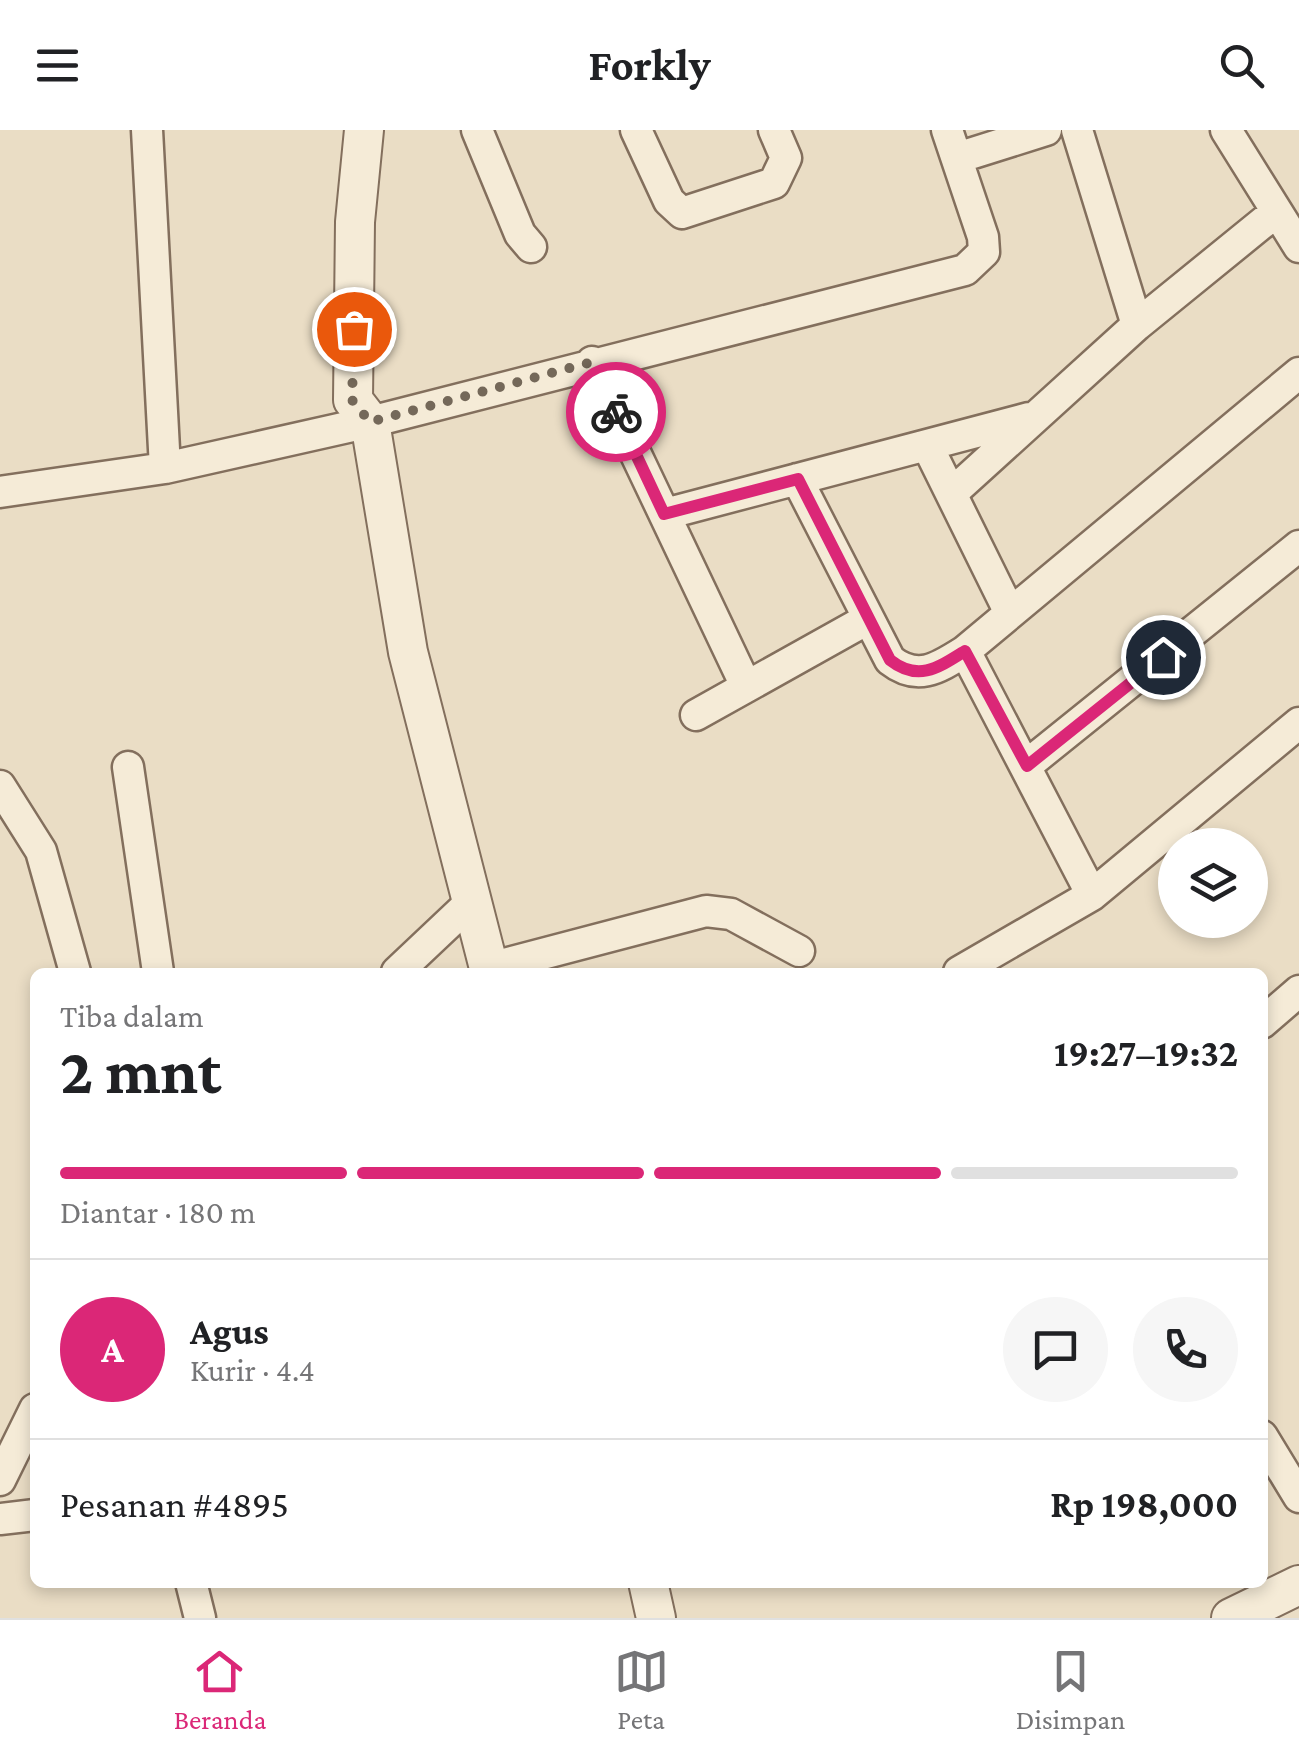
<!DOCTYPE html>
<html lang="id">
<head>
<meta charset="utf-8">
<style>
  :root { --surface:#fff; --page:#f6f6f6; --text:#202124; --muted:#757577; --line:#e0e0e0; --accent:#db2777 }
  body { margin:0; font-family:"Crimson Pro",serif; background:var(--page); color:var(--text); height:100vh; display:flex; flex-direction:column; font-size:38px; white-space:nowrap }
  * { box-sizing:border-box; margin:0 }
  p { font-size:32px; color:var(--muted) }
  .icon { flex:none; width:55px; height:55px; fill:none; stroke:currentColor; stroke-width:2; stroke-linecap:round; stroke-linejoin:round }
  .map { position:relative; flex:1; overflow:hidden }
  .details { position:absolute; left:30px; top:838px; width:1238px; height:620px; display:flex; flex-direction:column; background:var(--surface); border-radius:15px; box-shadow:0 5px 15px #0003 }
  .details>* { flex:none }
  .tools { position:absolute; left:1158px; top:698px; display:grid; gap:20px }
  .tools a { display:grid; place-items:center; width:110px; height:110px; border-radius:50%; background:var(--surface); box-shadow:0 5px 15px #0003; font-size:50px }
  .pin { position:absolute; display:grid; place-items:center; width:85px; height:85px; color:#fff; margin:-42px; border:5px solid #fff; border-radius:50%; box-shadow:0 2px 10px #0007 }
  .courier { position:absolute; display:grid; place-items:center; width:100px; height:100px; margin:-50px; border:8px solid #db2777; border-radius:50%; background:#fff; color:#222; box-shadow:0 2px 12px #0007 }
  .overview em { font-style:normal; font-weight:700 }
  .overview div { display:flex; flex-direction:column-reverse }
  .overview { display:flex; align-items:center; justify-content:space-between; height:170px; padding:0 30px }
  h1 { font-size:65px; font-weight:700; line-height:75px }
  .bar { display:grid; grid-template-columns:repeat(4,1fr); gap:15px 10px; align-content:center; height:120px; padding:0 30px }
  .bar i { height:12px; border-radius:8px; background:var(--line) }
  .bar .active { background:var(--accent) }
  .bar p { grid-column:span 4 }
  .line { display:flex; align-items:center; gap:25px; padding:0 30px; border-top:2px solid var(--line) }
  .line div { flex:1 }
  .round { display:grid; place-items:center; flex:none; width:105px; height:105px; border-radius:52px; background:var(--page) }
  header { display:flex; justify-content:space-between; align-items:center; height:130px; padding:0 30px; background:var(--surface); font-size:45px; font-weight:700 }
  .menu { display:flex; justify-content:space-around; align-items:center; height:140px; border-top:2px solid var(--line); background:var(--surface); font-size:28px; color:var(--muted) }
  .menu a { display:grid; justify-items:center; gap:5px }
  .menu .active { color:var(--accent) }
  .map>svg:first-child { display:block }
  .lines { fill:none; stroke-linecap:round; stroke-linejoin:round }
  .minor-casing { stroke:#836f5d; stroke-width:35 }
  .tertiary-casing { stroke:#836f5d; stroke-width:42 }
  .minor { stroke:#f5ebd7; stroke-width:30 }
  .tertiary { stroke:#f5ebd7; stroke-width:38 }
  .done { stroke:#746859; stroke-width:10; stroke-dasharray:0 18 }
  .route { stroke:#db2777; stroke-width:12 }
</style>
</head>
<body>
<header><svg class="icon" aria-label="menu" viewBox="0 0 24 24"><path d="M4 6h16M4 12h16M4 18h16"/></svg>Forkly<svg class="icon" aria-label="search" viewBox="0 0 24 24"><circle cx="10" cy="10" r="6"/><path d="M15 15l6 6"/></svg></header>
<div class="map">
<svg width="1299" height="1488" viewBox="0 0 1299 1488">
  <rect width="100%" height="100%" fill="#eaddc5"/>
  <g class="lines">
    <g class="minor-casing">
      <path id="minor" d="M147 0 165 338
        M477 0 520 104 531 117
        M636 0 669 71 682 83 774 53 786 28 774 0
        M1077 0 1137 195
        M1226 0 1299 117
        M957 28 1046 0
        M592 232 746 556
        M927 315 1010 483
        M797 349 890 530C918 552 938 538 965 521L1299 243
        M0 362 165 338 370 292 965 140 984 122 983 107 947 0
        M952 363 1137 195 1276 82
        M665 384 1029 288
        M965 521 1092 765
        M696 585 866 490
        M1027 635 1299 416
        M128 637 158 842
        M0 656 41 721 75 842
        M489 838 706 781 731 784 799 821
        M397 842 469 774
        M959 842 1092 765 1299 593
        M1262 893 1299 861
        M1262 1306 1299 1367
        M0 1350 35 1279
        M0 1389 35 1385
        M191 1452 200 1488"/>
    </g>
    <g class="tertiary-casing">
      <path id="tertiary" d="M364 0 355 92 353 270 370 292 408 522 490 842
        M648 1452 656 1488
        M1231 1488 1299 1455"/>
    </g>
    <use href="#minor" class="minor"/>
    <use href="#tertiary" class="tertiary"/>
  </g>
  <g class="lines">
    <path class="done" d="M354 199 352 270 370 292 592 232 616 282"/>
    <path class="route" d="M616 282 664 384 798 349 890 530C918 552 938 538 965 521L1027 636 1163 527"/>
  </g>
</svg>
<div class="tools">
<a><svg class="icon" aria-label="layers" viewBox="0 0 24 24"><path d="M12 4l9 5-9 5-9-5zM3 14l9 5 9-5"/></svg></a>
</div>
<div class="pin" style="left:354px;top:199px;background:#ea580c"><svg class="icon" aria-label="bag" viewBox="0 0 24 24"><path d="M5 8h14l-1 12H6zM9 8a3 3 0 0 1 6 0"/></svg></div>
<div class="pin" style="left:1163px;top:527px;background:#1f2937"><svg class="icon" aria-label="home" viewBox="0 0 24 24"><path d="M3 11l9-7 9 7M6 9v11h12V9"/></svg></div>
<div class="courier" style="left:616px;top:282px"><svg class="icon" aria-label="bike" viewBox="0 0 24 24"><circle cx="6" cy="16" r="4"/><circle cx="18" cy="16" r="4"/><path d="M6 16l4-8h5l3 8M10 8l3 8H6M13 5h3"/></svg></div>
<section class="details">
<div class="overview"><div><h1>2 mnt</h1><p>Tiba dalam</p></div><em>19:27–19:32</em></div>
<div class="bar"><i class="active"></i><i class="active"></i><i class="active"></i><i></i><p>Diantar · 180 m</p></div>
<div class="line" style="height:180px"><b class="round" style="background:var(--accent);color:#fff">A</b><div><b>Agus</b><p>Kurir · 4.4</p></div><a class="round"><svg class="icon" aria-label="chat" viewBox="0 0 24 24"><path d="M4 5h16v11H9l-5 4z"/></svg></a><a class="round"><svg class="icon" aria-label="phone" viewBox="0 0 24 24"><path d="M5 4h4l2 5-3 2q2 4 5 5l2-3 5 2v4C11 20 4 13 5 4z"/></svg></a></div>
<div class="line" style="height:130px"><div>Pesanan #4895</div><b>Rp 198,000</b></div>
</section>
</div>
<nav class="menu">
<a class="active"><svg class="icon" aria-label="home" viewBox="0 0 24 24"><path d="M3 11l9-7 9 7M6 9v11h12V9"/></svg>Beranda</a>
<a><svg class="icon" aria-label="map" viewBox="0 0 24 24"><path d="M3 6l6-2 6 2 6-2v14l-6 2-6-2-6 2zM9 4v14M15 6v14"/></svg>Peta</a>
<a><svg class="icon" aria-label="saved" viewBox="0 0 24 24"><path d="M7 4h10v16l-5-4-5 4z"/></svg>Disimpan</a>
</nav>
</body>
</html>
